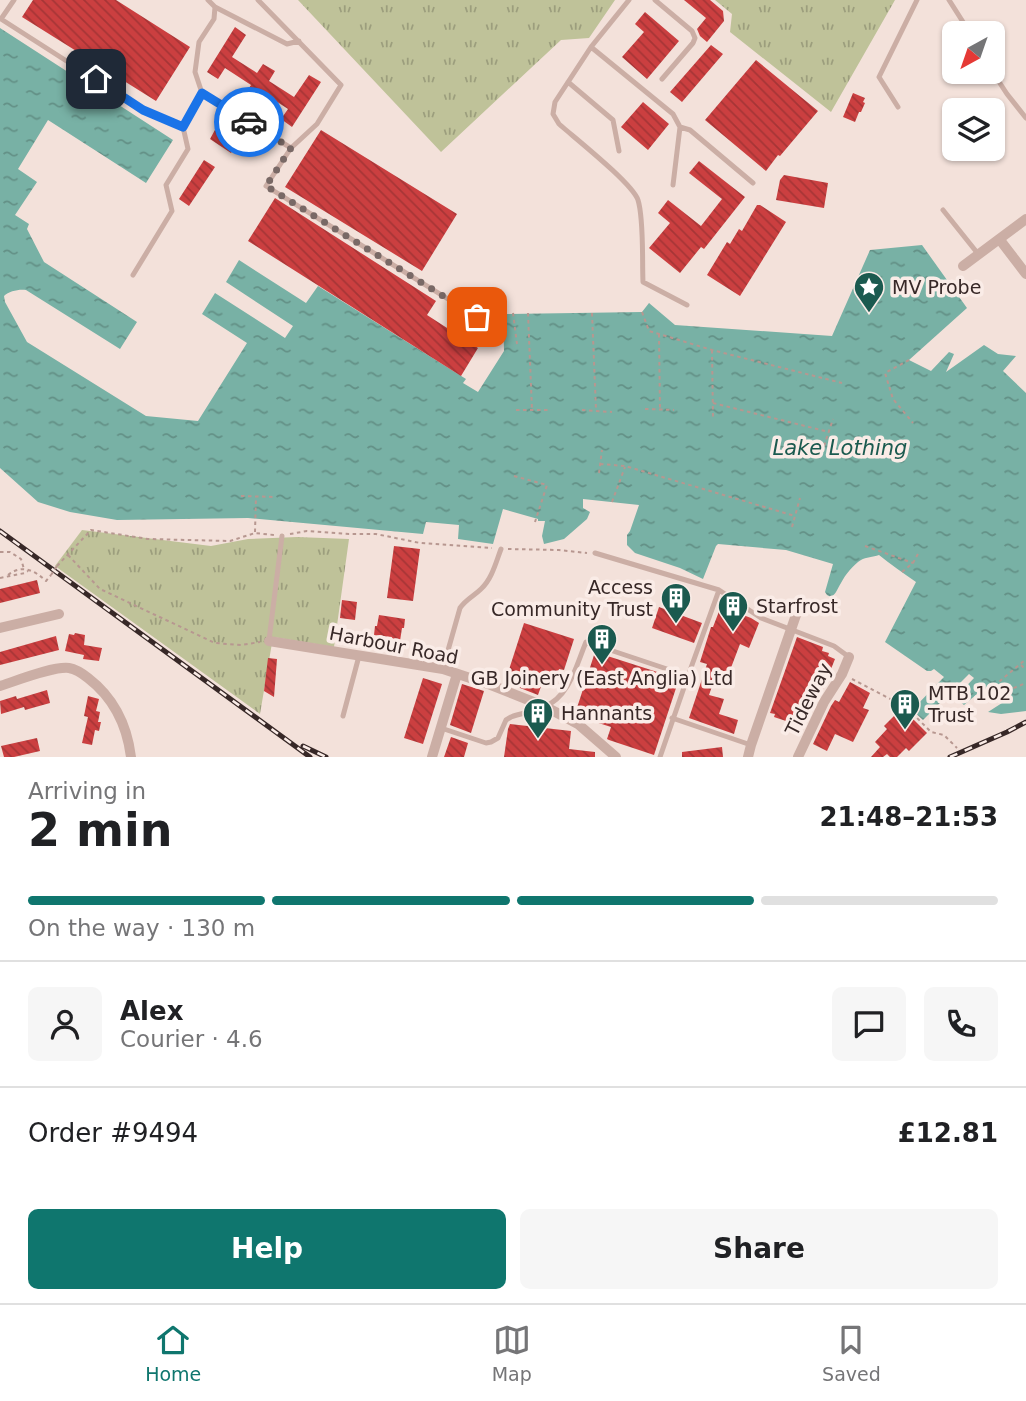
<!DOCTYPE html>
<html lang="en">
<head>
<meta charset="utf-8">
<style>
  :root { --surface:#fff; --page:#f6f6f6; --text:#202124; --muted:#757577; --line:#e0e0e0; --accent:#0f766e }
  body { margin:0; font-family:"DejaVu Sans",sans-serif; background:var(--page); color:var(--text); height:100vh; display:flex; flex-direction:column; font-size:26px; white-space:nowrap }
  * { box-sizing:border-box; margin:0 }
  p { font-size:23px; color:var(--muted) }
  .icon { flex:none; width:38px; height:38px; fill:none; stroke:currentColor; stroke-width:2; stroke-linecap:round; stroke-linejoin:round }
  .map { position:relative; height:757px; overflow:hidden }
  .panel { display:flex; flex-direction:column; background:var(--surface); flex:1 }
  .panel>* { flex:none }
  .needle { width:46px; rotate:220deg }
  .tools { position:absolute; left:942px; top:21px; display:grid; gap:14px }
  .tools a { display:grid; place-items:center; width:63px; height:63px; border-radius:10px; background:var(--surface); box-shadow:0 2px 5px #0004; font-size:35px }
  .pin { position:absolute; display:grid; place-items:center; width:60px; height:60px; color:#fff; margin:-30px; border-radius:14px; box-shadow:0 4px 10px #0006 }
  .courier { position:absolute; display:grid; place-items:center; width:70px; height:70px; margin:-35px; border:5px solid #1a73e8; border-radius:50%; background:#fff; color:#222; box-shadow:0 2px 9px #0007 }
  .head em { font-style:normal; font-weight:600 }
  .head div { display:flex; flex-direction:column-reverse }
  .head { display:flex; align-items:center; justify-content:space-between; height:119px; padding:0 28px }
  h1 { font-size:46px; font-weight:600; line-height:52px }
  .bar { display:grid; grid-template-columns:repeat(4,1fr); gap:10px 7px; align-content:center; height:84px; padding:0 28px }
  .bar i { height:9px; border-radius:5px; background:var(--line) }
  .bar .current { background:var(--accent) }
  .bar p { grid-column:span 4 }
  .line { display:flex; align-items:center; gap:18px; padding:0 28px; border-top:2px solid var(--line) }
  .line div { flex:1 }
  .round { display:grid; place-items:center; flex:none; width:74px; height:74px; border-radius:10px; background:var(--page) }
  .cta { display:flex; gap:14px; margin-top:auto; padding:14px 28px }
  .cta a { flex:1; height:80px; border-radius:10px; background:var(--accent); color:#fff; font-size:28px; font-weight:600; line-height:80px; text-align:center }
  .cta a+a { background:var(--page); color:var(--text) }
  .tabs { display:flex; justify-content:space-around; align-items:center; height:98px; border-top:2px solid var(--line); background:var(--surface); font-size:19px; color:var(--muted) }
  .tabs a { display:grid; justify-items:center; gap:4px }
  .tabs .current { color:var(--accent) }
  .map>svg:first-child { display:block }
  .grass { fill:url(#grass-tufts) }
  .water { fill:url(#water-ripples) }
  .building { fill:url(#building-back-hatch) }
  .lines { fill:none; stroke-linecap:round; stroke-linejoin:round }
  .path { stroke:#b79790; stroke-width:2; stroke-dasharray:3.5 3.5; stroke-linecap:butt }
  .service { stroke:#cbaea5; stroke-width:5 }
  .minor { stroke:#cbaea5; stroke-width:10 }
  .rail-casing { stroke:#372827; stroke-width:5 }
  .rail { stroke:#faece7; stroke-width:2.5; stroke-dasharray:8; stroke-linecap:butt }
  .path-bridge { stroke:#b79790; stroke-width:2; stroke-dasharray:3.5 3.5; stroke-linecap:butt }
  .done { stroke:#796966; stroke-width:7; stroke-dasharray:0 12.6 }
  .route { stroke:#1a73e8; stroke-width:9 }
  .labels { text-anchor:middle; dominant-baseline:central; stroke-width:7; stroke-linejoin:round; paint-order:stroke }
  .poi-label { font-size:19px; fill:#372827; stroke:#faece7; text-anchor:start }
  .street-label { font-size:19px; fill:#372827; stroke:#faece7 }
  .water-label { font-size:21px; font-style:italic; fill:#1b5a4f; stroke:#faece7 }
</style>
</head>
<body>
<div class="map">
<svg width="1026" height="757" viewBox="0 0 1026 757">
  <defs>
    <pattern id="grass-tufts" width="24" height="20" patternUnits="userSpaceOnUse" patternTransform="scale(1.75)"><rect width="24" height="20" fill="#bfc299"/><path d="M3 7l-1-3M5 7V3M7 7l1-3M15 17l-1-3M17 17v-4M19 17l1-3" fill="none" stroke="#9c9e7d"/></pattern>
    <pattern id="water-ripples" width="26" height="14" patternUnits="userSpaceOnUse" patternTransform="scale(1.75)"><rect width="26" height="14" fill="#78b1a5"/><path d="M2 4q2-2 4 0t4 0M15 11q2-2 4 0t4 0" fill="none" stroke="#639086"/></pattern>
    <pattern id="building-back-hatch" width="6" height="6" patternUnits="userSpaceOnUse" patternTransform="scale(1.75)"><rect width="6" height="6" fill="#cb3f40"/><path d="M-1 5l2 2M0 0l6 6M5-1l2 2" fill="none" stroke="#a63536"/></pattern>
  </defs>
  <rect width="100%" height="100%" fill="#f3e1da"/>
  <path class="grass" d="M298 0H615L589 38 561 40 441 152Z
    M715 0H895L831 112 730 32 732 14Z
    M82 530 211 546 248 539 297 537 349 539 334 647 273 637 260 714 55 566Z"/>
  <path class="water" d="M0 28 173 140 146 183 48 120 18 169 37 182 15 215 29 224 27 229 44 262 137 322 120 349 26 290C19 289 9 291 4 296L5 302 27 342 146 416 198 421 247 343 202 314 215 293 285 338 293 326 226 282 239 260 306 303 318 286 466 379 463 383 478 392 504 351 503 314 642 312 649 303 675 325 832 336 870 250 922 245 967 308 909 360 931 371 949 352 954 354 946 372 984 345 998 354 1016 356 1003 371 1026 393V711L1001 714 988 712 1002 703 984 688 964 705 955 698 974 678 969 674 923 720 912 710 944 677 934 669 931 671H927L885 642 916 582C903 573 890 564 879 555 873 557 866 557 861 560 854 564 845 575 841 583 837 589 837 593 831 597L827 595 825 592 833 564 786 550 718 544 716 546 703 579 680 568 635 553 627 545V535L630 531 639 505 583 499V508L590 512 587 519 564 539 544 544 542 536 545 521H538V519L503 509 493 544 458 539 459 525 426 522 423 534 248 518 117 520 70 512 38 502 0 468Z"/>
  <path class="building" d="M33 0H116L190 47 156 101 22 17Z
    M684 0H710L723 11 724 21 707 42 700 36 697 29 706 18Z
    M645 12 679 41 647 79 622 57 644 32 635 24Z
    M235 27 246 35 232 57 257 73 263 64 275 71 269 81 294 97 309 75 321 82 292 127 281 119 288 109 262 92 256 103 244 95 251 85 225 68 218 79 207 72Z
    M711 45 723 54 682 102 670 92Z
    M756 60 818 111 780 156 778 155 766 171 705 120Z
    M853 93 865 98 863 102 865 103 861 112H859L855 122 843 117Z
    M643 102 669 124 648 150 621 127Z
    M216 128 238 142 231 153 210 139Z
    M321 130 457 214 422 271 285 187Z
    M204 160 215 167 189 206 179 199Z
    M699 161 745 197 704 249 701 247 680 273 649 248 670 223 658 213 668 200 701 226 722 199 689 173Z
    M784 175 828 183 824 208 776 200 780 180Z
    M275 198 436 301 427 315 478 348 461 376 248 241Z
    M757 205H760L786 222 740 296 707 275 727 242 730 244 739 229 742 231Z
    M394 546 420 549 413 601 387 598Z
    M37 580 40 593 0 603V589Z
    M342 600 357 602 355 620 340 618Z
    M723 601 732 605 730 610 751 618 759 623 749 648 740 644 729 673 718 669 709 695 724 699 719 714 738 720 734 734 689 718 707 664 700 662 711 627H713Z
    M659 607 702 623 694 643 652 628Z
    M379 615 405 619 404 628H402L398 654 389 652 392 637 374 635 375 626H377Z
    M524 623 574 639 564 670 559 669 556 679 545 675 538 695 505 682Z
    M75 633 85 635 84 645 102 648 99 661 83 659 84 655 65 651 69 634 74 635Z
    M56 636 59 650 0 665V652Z
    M797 637 823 647 822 651 829 653 828 656 835 659 823 689 816 686 811 699 807 707 806 706 798 730 788 726 789 722 774 717 775 714 770 713Z
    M595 652 679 679 654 755 609 740 607 739 611 727 583 718 575 714Z
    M268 658 277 659 274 697 264 691Z
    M423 678 442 684 423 744 404 738Z
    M850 682 870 693 863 708 869 710 853 742 835 734 827 751 813 744 831 706 835 700 839 702Z
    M462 684 484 691 471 733 450 725Z
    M47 690 50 703 25 710 24 707 1 714 0 701 16 696 17 699Z
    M88 696 99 699 96 711 100 712 98 722H101L99 731 95 730 92 745 82 743 88 717 84 716Z
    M902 708 927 733 909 751 906 748 897 757H890L887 754 883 757H871L880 747 875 742 887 729 884 726Z
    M510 724 571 731 569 749 595 752V757H504L508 729Z
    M451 737 468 743 464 757H444Z
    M37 738 40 751 14 757H4L1 746Z
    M722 747 723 757H682V752Z"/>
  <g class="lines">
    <path class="path" d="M642 312 649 331 712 350 842 383
      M513 313 517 344
      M528 313 532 410
      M592 313 596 410
      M659 334 660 410
      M712 350 713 418
      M909 360 885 373 893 399 913 423
      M713 403 829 432
      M645 409 674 410
      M516 410H550
      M582 410 612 412
      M824 446 833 419
      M600 464 625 466 795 516
      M599 473 602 450
      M514 476 547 485 535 522
      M241 496 275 497
      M612 502 625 467
      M792 527 800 498
      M255 532 256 496
      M290 534 307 531 349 534H376L420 543 492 548
      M865 546 913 563
      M508 549 559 550 587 553
      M0 552H10L21 559 24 569
      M68 555 100 589 215 643 241 645 260 642
      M57 566 91 530 148 539 230 541 255 533 274 535
      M902 572 913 563 919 552
      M8 575C22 564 34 570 46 581L51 575
      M0 578 25 573 28 571
      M1021 665 1026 670
      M852 679 898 703 903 704 931 732 944 735 957 748
      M994 686 1026 659
      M994 696 1026 683"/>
    <path class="service" d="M14 0 1 19 143 110 183 127
      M258 0 341 85 317 124 291 148
      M629 0 591 47 673 114 680 127 673 185
      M655 0 692 31 695 38 693 43 662 79
      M949 0 970 33
      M215 7 287 44 299 41
      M591 47 555 102 553 114 559 124C576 139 632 183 638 200 644 219 642 260 643 282L687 305
      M992 71 1007 94 1026 118
      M568 82 613 120 619 151
      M202 93 291 148 266 186 477 317
      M898 107 879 77 917 0
      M680 127 690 130 753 183
      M943 210 979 255
      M133 275 172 211 166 185 188 149 183 127 202 93 195 72 199 42 214 19 215 7 208 0
      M595 553 719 590 761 618 834 646 849 657
      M269 640 282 536
      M443 668 460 608C466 599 474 596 481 589 492 579 496 562 501 549
      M688 676 719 590
      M343 716 359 656
      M672 718 751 745
      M441 728 486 743 491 742 498 738 506 720 511 717C521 713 533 712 544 707 570 696 576 666 586 642L688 676 660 757"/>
    <path class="minor" d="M1000 240 1026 274
      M963 266 1026 219
      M0 628 59 614
      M269 641 443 669 491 685 546 707 578 724 616 757
      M0 686C16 681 53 666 69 668 75 669 83 674 88 678 114 698 127 725 131 757
      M432 757 457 674
      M748 757 751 745 796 615
      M798 757 824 702 842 674 849 657"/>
    <g class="rail-casing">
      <path id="rail" d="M0 531 310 757
        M303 746 326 757
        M950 757 1007 732 1026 722"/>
    </g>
    <use href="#rail" class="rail"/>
    <path class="path-bridge" d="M51 575 57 566"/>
  </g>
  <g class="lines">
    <path class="done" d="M249 122 291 148 266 186 477 317"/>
    <path class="route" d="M96 79 143 110 183 127 202 93 249 122"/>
  </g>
  <defs>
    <g id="sight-pin" transform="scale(1.575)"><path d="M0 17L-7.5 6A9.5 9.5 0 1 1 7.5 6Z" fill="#1b5a4f" stroke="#faece7"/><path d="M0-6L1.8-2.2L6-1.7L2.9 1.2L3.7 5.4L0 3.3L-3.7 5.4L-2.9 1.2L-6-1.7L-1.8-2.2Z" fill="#fff"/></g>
    <g id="building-pin" transform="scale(1.575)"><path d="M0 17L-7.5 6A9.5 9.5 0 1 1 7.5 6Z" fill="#1b5a4f" stroke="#faece7"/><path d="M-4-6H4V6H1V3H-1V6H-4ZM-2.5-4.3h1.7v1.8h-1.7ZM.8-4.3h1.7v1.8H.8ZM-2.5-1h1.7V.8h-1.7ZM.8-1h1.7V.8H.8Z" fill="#fff"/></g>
  </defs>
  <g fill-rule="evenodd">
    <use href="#sight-pin" x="869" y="287"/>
    <use href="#building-pin" x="676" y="598"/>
    <use href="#building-pin" x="733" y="606"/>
    <use href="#building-pin" x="602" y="639"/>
    <use href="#building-pin" x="905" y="704"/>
    <use href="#building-pin" x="538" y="713"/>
  </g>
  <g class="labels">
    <g class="poi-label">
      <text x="892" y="287">MV Probe</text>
      <text x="653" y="587" text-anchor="end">Access<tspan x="653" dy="22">Community Trust</tspan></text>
      <text x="756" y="606">Starfrost</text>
      <text x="602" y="678" text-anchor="middle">GB Joinery (East Anglia) Ltd</text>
      <text x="928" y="693">MTB 102<tspan x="928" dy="22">Trust</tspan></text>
      <text x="561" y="713">Hannants</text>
    </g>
    <g class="street-label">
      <text transform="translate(394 645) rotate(11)">Harbour Road</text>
      <text transform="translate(808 699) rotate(-63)">Tideway</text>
    </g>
    <g class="water-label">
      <text x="840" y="448">Lake Lothing</text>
    </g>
  </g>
</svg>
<div class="tools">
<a><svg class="needle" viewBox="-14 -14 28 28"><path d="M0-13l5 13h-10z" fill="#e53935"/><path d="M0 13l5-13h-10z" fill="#757577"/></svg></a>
<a><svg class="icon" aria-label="layers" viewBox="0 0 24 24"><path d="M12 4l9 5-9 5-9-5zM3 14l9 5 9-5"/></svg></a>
</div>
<div class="pin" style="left:477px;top:317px;background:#ea580c"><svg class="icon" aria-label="bag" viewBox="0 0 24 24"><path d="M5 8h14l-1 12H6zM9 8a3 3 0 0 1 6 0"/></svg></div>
<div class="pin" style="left:96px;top:79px;background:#1f2937"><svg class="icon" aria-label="home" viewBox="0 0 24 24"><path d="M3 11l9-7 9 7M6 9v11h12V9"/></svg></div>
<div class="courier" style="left:249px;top:122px"><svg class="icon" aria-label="car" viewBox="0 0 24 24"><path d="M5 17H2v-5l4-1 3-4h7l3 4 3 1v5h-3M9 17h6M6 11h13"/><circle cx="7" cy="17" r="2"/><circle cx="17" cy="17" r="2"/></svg></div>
</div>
<section class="panel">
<div class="head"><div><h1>2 min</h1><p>Arriving in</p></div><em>21:48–21:53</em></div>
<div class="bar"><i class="current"></i><i class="current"></i><i class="current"></i><i></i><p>On the way · 130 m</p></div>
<div class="line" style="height:126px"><a class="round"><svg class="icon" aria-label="person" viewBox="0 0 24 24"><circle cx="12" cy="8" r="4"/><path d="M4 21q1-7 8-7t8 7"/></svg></a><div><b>Alex</b><p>Courier · 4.6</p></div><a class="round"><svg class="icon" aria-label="chat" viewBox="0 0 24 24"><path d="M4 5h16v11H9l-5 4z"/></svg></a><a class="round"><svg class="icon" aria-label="phone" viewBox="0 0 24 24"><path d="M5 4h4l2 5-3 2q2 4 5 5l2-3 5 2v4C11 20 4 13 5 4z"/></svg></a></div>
<div class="line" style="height:91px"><div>Order #9494</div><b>£12.81</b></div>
<div class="cta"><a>Help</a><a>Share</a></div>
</section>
<nav class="tabs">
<a class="current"><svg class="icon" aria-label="home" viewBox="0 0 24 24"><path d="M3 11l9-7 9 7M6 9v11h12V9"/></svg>Home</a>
<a><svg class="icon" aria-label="map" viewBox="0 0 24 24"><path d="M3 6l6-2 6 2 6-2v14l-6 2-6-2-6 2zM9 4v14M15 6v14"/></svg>Map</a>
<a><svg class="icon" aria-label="saved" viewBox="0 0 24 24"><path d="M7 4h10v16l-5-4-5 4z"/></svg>Saved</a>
</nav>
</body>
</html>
